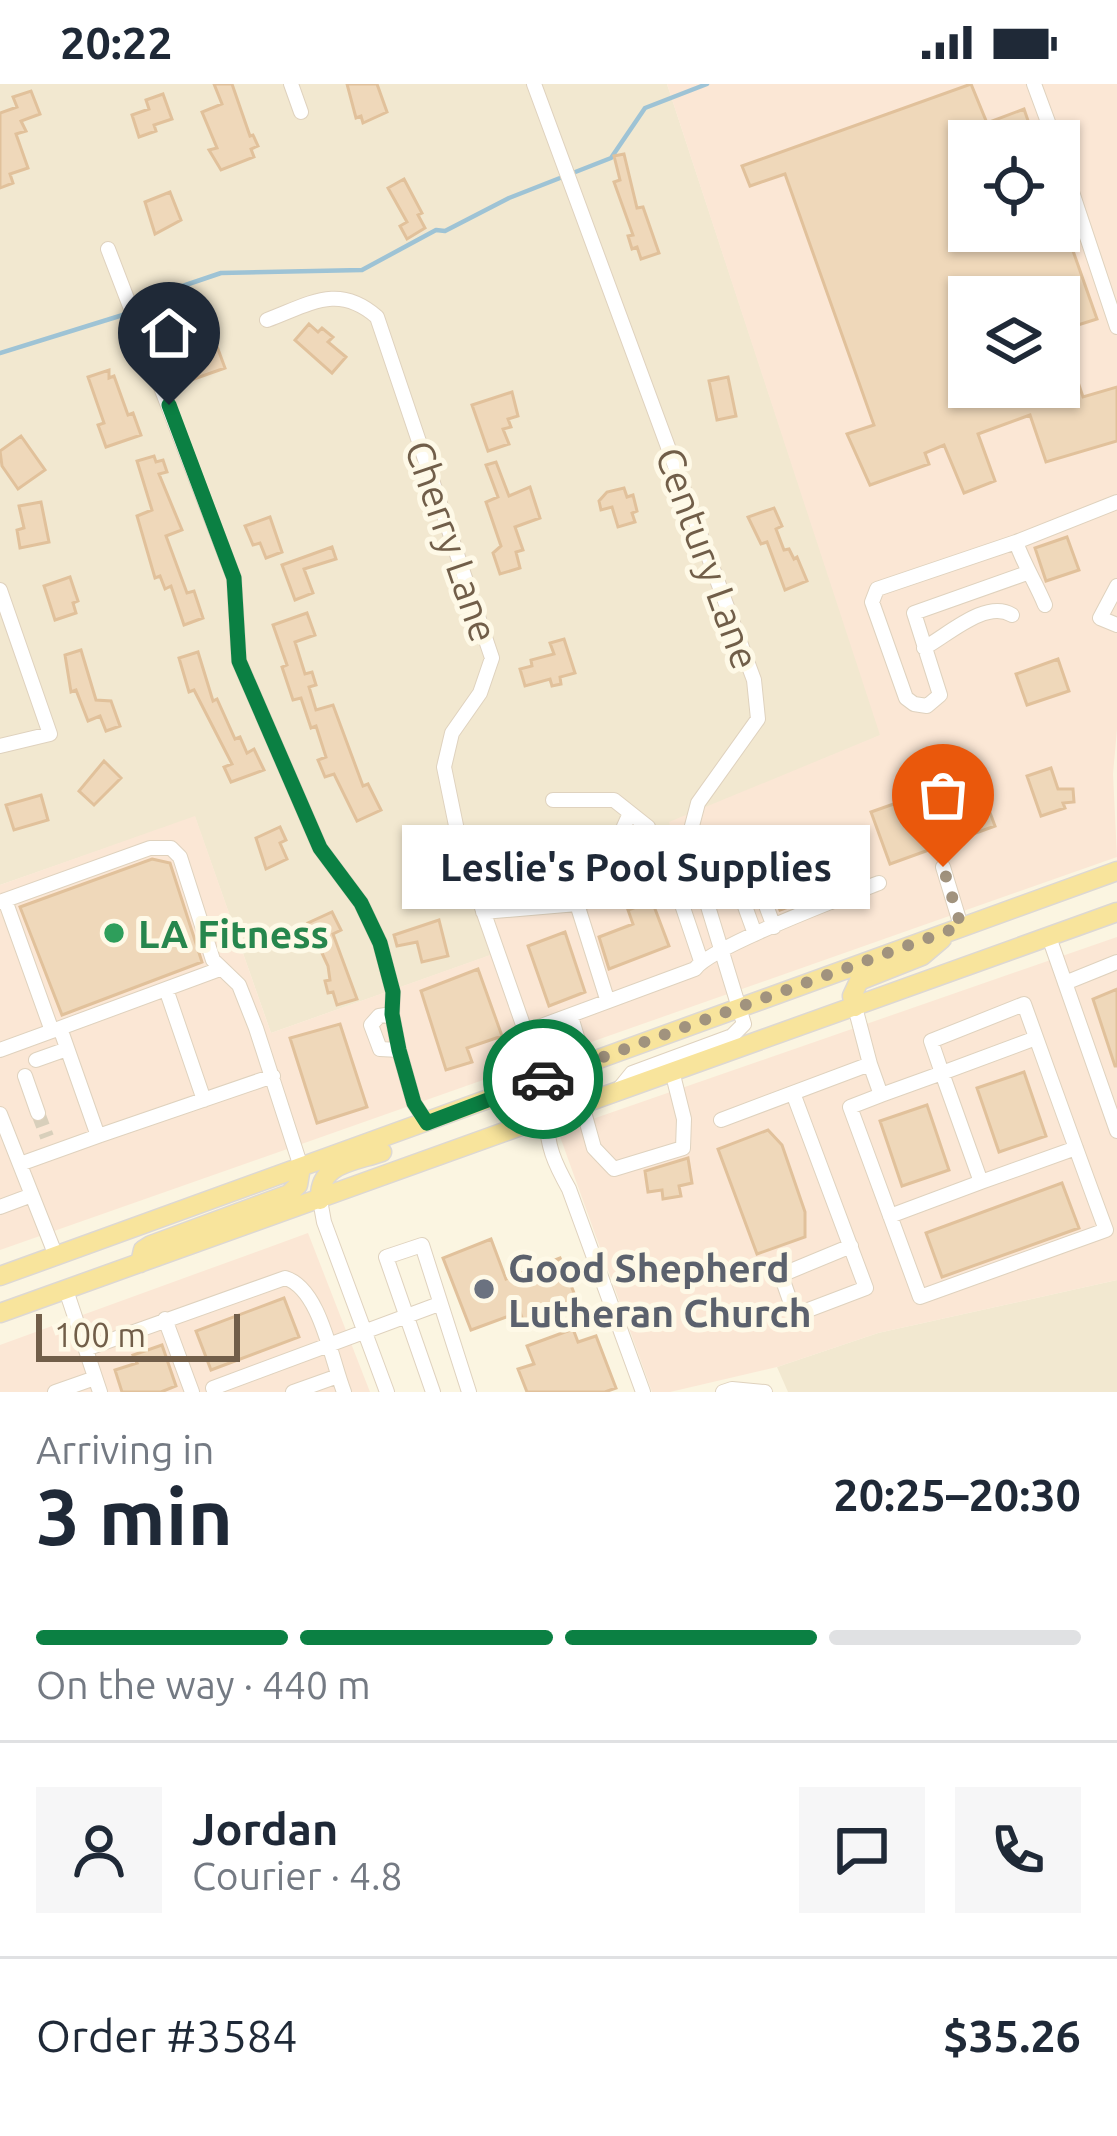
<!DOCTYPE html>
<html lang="en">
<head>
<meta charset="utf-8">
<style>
  :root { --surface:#fff; --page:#f6f6f7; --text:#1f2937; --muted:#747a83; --line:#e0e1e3; --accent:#0b8043 }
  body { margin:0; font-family:Ubuntu,sans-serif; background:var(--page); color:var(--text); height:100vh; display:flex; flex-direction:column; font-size:45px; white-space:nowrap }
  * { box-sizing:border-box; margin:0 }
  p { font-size:39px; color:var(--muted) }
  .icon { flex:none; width:66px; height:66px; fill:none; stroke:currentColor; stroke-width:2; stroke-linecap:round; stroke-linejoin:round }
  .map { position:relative; height:1308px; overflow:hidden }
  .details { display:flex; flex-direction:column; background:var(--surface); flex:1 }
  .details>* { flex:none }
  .fabs { position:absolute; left:948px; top:36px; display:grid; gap:24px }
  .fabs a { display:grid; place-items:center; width:132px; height:132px; border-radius:0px; background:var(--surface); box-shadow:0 3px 9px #0004; font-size:60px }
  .scale { position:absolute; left:36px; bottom:30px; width:204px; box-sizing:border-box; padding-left:12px; border:6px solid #715e49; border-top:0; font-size:33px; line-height:42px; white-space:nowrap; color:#715e49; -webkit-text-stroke:9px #fef9e7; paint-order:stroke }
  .pin { position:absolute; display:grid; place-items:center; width:102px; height:102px; color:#fff; margin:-123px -51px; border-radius:50% 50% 50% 0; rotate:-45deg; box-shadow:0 0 12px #0007 }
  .pin .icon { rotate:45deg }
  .courier { position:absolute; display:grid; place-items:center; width:120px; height:120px; margin:-60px; border:9px solid #0b8043; border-radius:50%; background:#fff; color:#222; box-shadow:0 3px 15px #0007 }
  .bubble { position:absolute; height:84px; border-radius:0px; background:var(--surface); box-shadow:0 3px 9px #0004; font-size:39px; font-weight:600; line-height:84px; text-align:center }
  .headline em { font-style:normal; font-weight:600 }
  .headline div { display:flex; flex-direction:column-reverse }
  .headline { display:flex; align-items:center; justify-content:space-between; height:204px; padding:0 36px }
  h1 { font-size:78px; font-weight:600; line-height:90px }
  .bar { display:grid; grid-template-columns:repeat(4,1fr); gap:18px 12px; align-content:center; height:144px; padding:0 36px }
  .bar i { height:15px; border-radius:9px; background:var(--line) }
  .bar .on { background:var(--accent) }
  .bar p { grid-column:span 4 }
  .line { display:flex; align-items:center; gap:30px; padding:0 36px; border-top:3px solid var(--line) }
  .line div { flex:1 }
  .round { display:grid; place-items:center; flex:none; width:126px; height:126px; border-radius:0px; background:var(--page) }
  .status { display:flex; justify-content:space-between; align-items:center; height:84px; padding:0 60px; background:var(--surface); direction:ltr }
  .status svg { height:33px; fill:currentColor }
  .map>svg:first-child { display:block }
  .residential { fill:#f2e8d0 }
  .commercial { fill:#fbe7d5; fill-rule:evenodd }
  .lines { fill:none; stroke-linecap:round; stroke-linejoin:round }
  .stream { stroke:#9ec3d5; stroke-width:4.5 }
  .building { fill:#efd8ba; stroke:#e1c19b; stroke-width:3 }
  .minor-tunnel { stroke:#d8cfbb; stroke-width:14; stroke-dasharray:14 7; stroke-linecap:butt }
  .minor-casing { stroke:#dfd2be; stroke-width:16 }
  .major-casing { stroke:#ddd8d3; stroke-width:21 }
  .minor { stroke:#fff; stroke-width:14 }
  .major { stroke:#f8e49c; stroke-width:18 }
  .done { stroke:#a1937e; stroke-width:12; stroke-dasharray:0 21.6 }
  .route { stroke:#0b8043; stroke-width:15 }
  .leisure-dot { fill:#2e9e5b; stroke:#fef9e7; stroke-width:4.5 }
  .worship-dot { fill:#6b7280; stroke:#fef9e7; stroke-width:4.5 }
  .labels { text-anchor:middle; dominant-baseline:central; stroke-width:10; stroke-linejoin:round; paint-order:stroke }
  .street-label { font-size:39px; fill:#715e49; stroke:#fef9e7 }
  .leisure-label { font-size:39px; font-weight:bold; fill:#27864d; stroke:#fef9e7; text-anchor:start }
  .worship-label { font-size:39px; font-weight:bold; fill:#5b616d; stroke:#fef9e7; text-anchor:start }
</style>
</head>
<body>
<div class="status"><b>20:22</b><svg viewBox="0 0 49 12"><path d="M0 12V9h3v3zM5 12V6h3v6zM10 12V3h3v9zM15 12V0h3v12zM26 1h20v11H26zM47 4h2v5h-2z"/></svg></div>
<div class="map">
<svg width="1117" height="1308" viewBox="0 0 1117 1308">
  <rect width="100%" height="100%" fill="#fbf5e1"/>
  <path class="residential" d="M0 0H667L881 651 670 739 679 768 481 841 491 871 271 949 195 733 0 801Z
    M1117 1196V1308H788L777 1283 878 1249Z"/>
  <path class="commercial" d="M667 0H1117V645L1113 690 1117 773 0 1166V801L195 732 271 949 490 871 481 841 678 768 669 738 880 651ZM969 57H1059V147H969ZM969 213H1059V303H969Z
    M1117 853V1196L878 1249 777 1283 670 1308H652L558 1047Z
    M308 1149 370 1308H0V1261Z"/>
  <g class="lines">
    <path class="stream" d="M141 225 156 211 221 189 362 186 436 146 445 147 509 114 611 74 645 24 707 0
      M0 269 126 230"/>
  </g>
  <path class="building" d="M214 0H232L250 52 253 51 258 62 251 65 254 73 221 86 209 66 217 64 202 28 222 20Z
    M347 0H377L387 28 363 39 361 32 356 34Z
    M971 0 987 39 1024 25 1035 57H969V147H1066L1097 235 1059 247V213H969V303H1059L1061 247 1083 313 1117 303V357L1046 378 1030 331 978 350 995 397 964 409 944 361 925 369 929 380 870 401 847 350 874 341 785 90 750 102 742 82Z
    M31 7 40 30 21 37 26 47 16 50 28 84 10 90 13 99 0 104V29L17 23 13 13Z
    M163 10 172 35 154 41 156 47 139 53 132 31 149 25 146 16Z
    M624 70 637 124 643 123 659 169 641 175 637 163 632 165 628 152 633 151 614 98 620 96 614 72Z
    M404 95 422 129 418 131 425 144 407 155 400 142 407 138 388 104Z
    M170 108 181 136 155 150 145 118Z
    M309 240 318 248 322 244 333 253 328 258 346 273 332 289 295 256Z
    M211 246 225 284 191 296 187 285 200 280 194 252Z
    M109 286V294L114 292 128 331 133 329 141 351 106 363 98 341 104 339 88 293Z
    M728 293 736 332 717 336 709 297Z
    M512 308 518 332 508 335 511 343 503 345 509 360 488 367 472 321Z
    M21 352 45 386 18 405 2 382 0 367Z
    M154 372 156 378 163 376 167 388 159 390 182 446 166 452 187 509 194 507 203 534 184 541 171 502 165 505 160 492 155 494 137 432 152 426 137 377Z
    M496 378 509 412 530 403 540 434 515 443 523 466 516 468 520 484 500 490 493 469 501 462 486 418 498 413 486 381Z
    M624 404 627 413 633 411 637 427 632 429 635 438 618 443 612 423 601 426 599 417 607 408Z
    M41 418 49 458 20 464 17 446 24 444 19 422Z
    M774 424 782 442 776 445 784 466 789 465 794 475 797 473 807 497 785 506 767 458 761 460 748 433Z
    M270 433 282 468 266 474 260 459 253 461 245 442Z
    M1067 453 1079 486 1046 497 1035 464Z
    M332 463 336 475 304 485 313 509 295 516 282 481Z
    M70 493 78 517 73 519 76 529 55 536 44 502Z
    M307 529 315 551 295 558 305 590 312 588 316 601 309 603 316 626 333 621 363 702 368 700 381 726 357 737 334 690 325 693 318 676 326 673 316 642 311 644 301 614 293 616 282 583 287 581 273 541Z
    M564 555 575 589 560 593 561 600 552 602 550 595 525 602 520 585 532 582 531 576 554 570 550 559Z
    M81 566 96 616 111 617 120 642 106 647 100 632 88 637 76 606 71 608 65 571Z
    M198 568 213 617 217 615 235 655 240 653 247 669 254 665 264 686 231 698 224 683 232 680 194 606 189 608 179 574Z
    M1058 575 1069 607 1027 621 1016 590Z
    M104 677 121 694 94 721 79 707Z
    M1051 684 1058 705H1073L1074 718 1063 719 1065 724 1041 732 1027 692Z
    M976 691 995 742 890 780 871 728Z
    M41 711 48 736 14 746 6 721Z
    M280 743 286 756 280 759 287 775 266 785 256 754Z
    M152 775 170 779 202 878 62 931 20 823Z
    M784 779 799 819 780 826 765 786Z
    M652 817 669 862 609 885 599 853 633 840 628 826Z
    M332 828 341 846 333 850 357 915 337 921 333 908 328 909 325 897 330 896 328 882 308 839Z
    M439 836 448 872 422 878 417 858 397 862 394 851Z
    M565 848 585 908 549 922 528 862Z
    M478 885 502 952 467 964 472 978 446 986 421 907Z
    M1117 905V982H1115L1093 915Z
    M340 940 367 1023 317 1039 290 954Z
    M1024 988 1046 1052 999 1068 977 1004Z
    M927 1021 949 1086 902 1102 880 1037Z
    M768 1046 782 1061 805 1128V1153L757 1170 718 1065Z
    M688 1074 692 1099 679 1102 681 1112 663 1115 662 1106 648 1108 645 1087Z
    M1062 1099 1079 1144 942 1193 926 1149Z
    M491 1155 506 1195 560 1174 578 1219 524 1240 520 1228 471 1246 443 1174Z
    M284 1214 299 1253 211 1286 196 1247Z
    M573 1245 578 1258 596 1252 616 1304 605 1308H527L518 1285 534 1280 527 1262Z
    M162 1261 176 1302 161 1308H122L115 1286 137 1279 133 1271Z"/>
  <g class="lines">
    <path class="minor-tunnel" d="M38 1029 47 1053"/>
    <g class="minor-casing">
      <path id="minor" d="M291 0 301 28
        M534 0 754 596 758 635 698 719 688 757 744 940 732 952 632 989 619 1005
        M1034 0 1055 57
        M1059 69 1117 243
        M108 165 234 494 239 577 320 764 361 819 380 859 393 908 392 930 399 966 414 1019 427 1039
        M267 236C310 220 338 199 377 233L492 574 480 609 452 649 444 683 460 761 542 995
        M1016 458C1024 481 1036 499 1045 521
        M1027 489 914 529 940 611 927 622 914 620 906 614 872 518 877 505 1016 458 1117 418
        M1117 502 1100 534 1117 541
        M0 506 50 650 0 662
        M924 564C948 551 986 515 1012 531
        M553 716H614L648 743 655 761 653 773 662 796
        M630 729 618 756 631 772 653 773
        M943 783 961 842
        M676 803 701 877
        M5 816 52 947 220 885
        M0 818 150 764H171L180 773 213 876 239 901 256 944 301 1083
        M483 828 577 820
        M774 843 751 781 778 767H799
        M755 850 734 792C747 762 780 748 810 765L831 818
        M1049 853 1117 1047
        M1065 899 1117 878
        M166 905 204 1016
        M607 915 577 820 662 796 702 811
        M392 930 379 932 371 941 380 965 399 966
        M571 933 585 979
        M60 944 98 1052 273 992
        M525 948 695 885C710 863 846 812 879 799
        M0 966 52 947
        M36 976 67 965
        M870 980 881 1011 850 1023 920 1213 1106 1146C1078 1071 1051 995 1024 920L931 957 942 989 1036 954
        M25 992 38 1029
        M793 1009 866 1204 795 1231 781 1191 851 1162
        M881 1011 942 989 981 1098 1076 1064
        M582 1021 594 1064 614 1085 683 1064 684 1035 672 987
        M0 1030 56 1172
        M547 1032C546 1061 555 1080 569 1105L643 1308
        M721 1036 870 980 855 923
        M20 1080 98 1052
        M320 1116 324 1138 387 1308
        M0 1123 32 1111
        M890 1132 981 1098
        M66 1206 100 1308
        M165 1235 192 1308
        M86 1265 285 1194C320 1204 331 1275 344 1308
        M55 1308 95 1294
        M215 1308 213 1304 439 1220
        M293 1308 338 1292
        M433 1308 386 1173 422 1161 469 1308
        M723 1308 732 1305 765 1308"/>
    </g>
    <g class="major-casing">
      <path id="major" d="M855 923 852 912 859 897 922 872 942 855
        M320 1116C318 1079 353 1078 382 1068
        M140 1179 143 1166 151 1161 289 1110 298 1101 301 1083
        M0 1192 1117 787
        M0 1229 1117 828"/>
    </g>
    <use href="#minor" class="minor"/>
    <use href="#major" class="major"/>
  </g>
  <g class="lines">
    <path class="done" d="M543 995 961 842 943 783"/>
    <path class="route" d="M169 321 234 494 239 577 320 764 361 819 380 859 393 908 392 930 399 966 414 1019 427 1039 543 995"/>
  </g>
  <circle class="leisure-dot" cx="114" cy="849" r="12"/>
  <circle class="worship-dot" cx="484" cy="1205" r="12"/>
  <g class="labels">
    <g class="street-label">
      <text transform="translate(452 457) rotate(71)">Cherry Lane</text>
      <text transform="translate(708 474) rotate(70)">Century Lane</text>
    </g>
    <g class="leisure-label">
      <text x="138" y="849">LA Fitness</text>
    </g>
    <g class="worship-label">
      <text x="508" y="1183">Good Shepherd<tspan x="508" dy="45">Lutheran Church</tspan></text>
    </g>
  </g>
</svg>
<div class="fabs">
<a><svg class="icon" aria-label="locate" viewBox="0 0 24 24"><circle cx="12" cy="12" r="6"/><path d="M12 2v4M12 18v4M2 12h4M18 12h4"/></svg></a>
<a><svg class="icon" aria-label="layers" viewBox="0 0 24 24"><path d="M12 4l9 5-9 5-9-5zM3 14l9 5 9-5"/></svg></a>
</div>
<div class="scale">100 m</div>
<div class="pin" style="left:943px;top:783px;background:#ea580c"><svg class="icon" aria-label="bag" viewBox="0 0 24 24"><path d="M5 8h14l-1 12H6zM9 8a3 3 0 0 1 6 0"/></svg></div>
<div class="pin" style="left:169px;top:321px;background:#1f2937"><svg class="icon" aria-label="home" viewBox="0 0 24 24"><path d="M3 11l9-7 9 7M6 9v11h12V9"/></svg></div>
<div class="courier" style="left:543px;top:995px"><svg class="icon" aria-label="car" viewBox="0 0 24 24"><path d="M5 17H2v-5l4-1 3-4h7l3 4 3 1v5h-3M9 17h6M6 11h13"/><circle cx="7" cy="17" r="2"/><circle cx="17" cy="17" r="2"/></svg></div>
<div class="bubble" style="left:402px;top:741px;width:468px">Leslie's Pool Supplies</div>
</div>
<section class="details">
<div class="headline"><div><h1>3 min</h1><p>Arriving in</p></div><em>20:25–20:30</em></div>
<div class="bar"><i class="on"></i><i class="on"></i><i class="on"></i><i></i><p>On the way · 440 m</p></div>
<div class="line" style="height:216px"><a class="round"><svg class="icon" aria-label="person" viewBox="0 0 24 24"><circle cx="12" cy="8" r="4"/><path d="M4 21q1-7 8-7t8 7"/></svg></a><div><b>Jordan</b><p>Courier · 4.8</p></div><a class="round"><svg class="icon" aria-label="chat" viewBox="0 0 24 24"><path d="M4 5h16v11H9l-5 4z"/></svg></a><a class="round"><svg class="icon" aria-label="phone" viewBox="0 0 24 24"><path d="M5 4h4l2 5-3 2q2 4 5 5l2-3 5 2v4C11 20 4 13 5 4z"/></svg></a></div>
<div class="line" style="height:156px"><div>Order #3584</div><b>$35.26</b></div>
</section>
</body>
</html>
